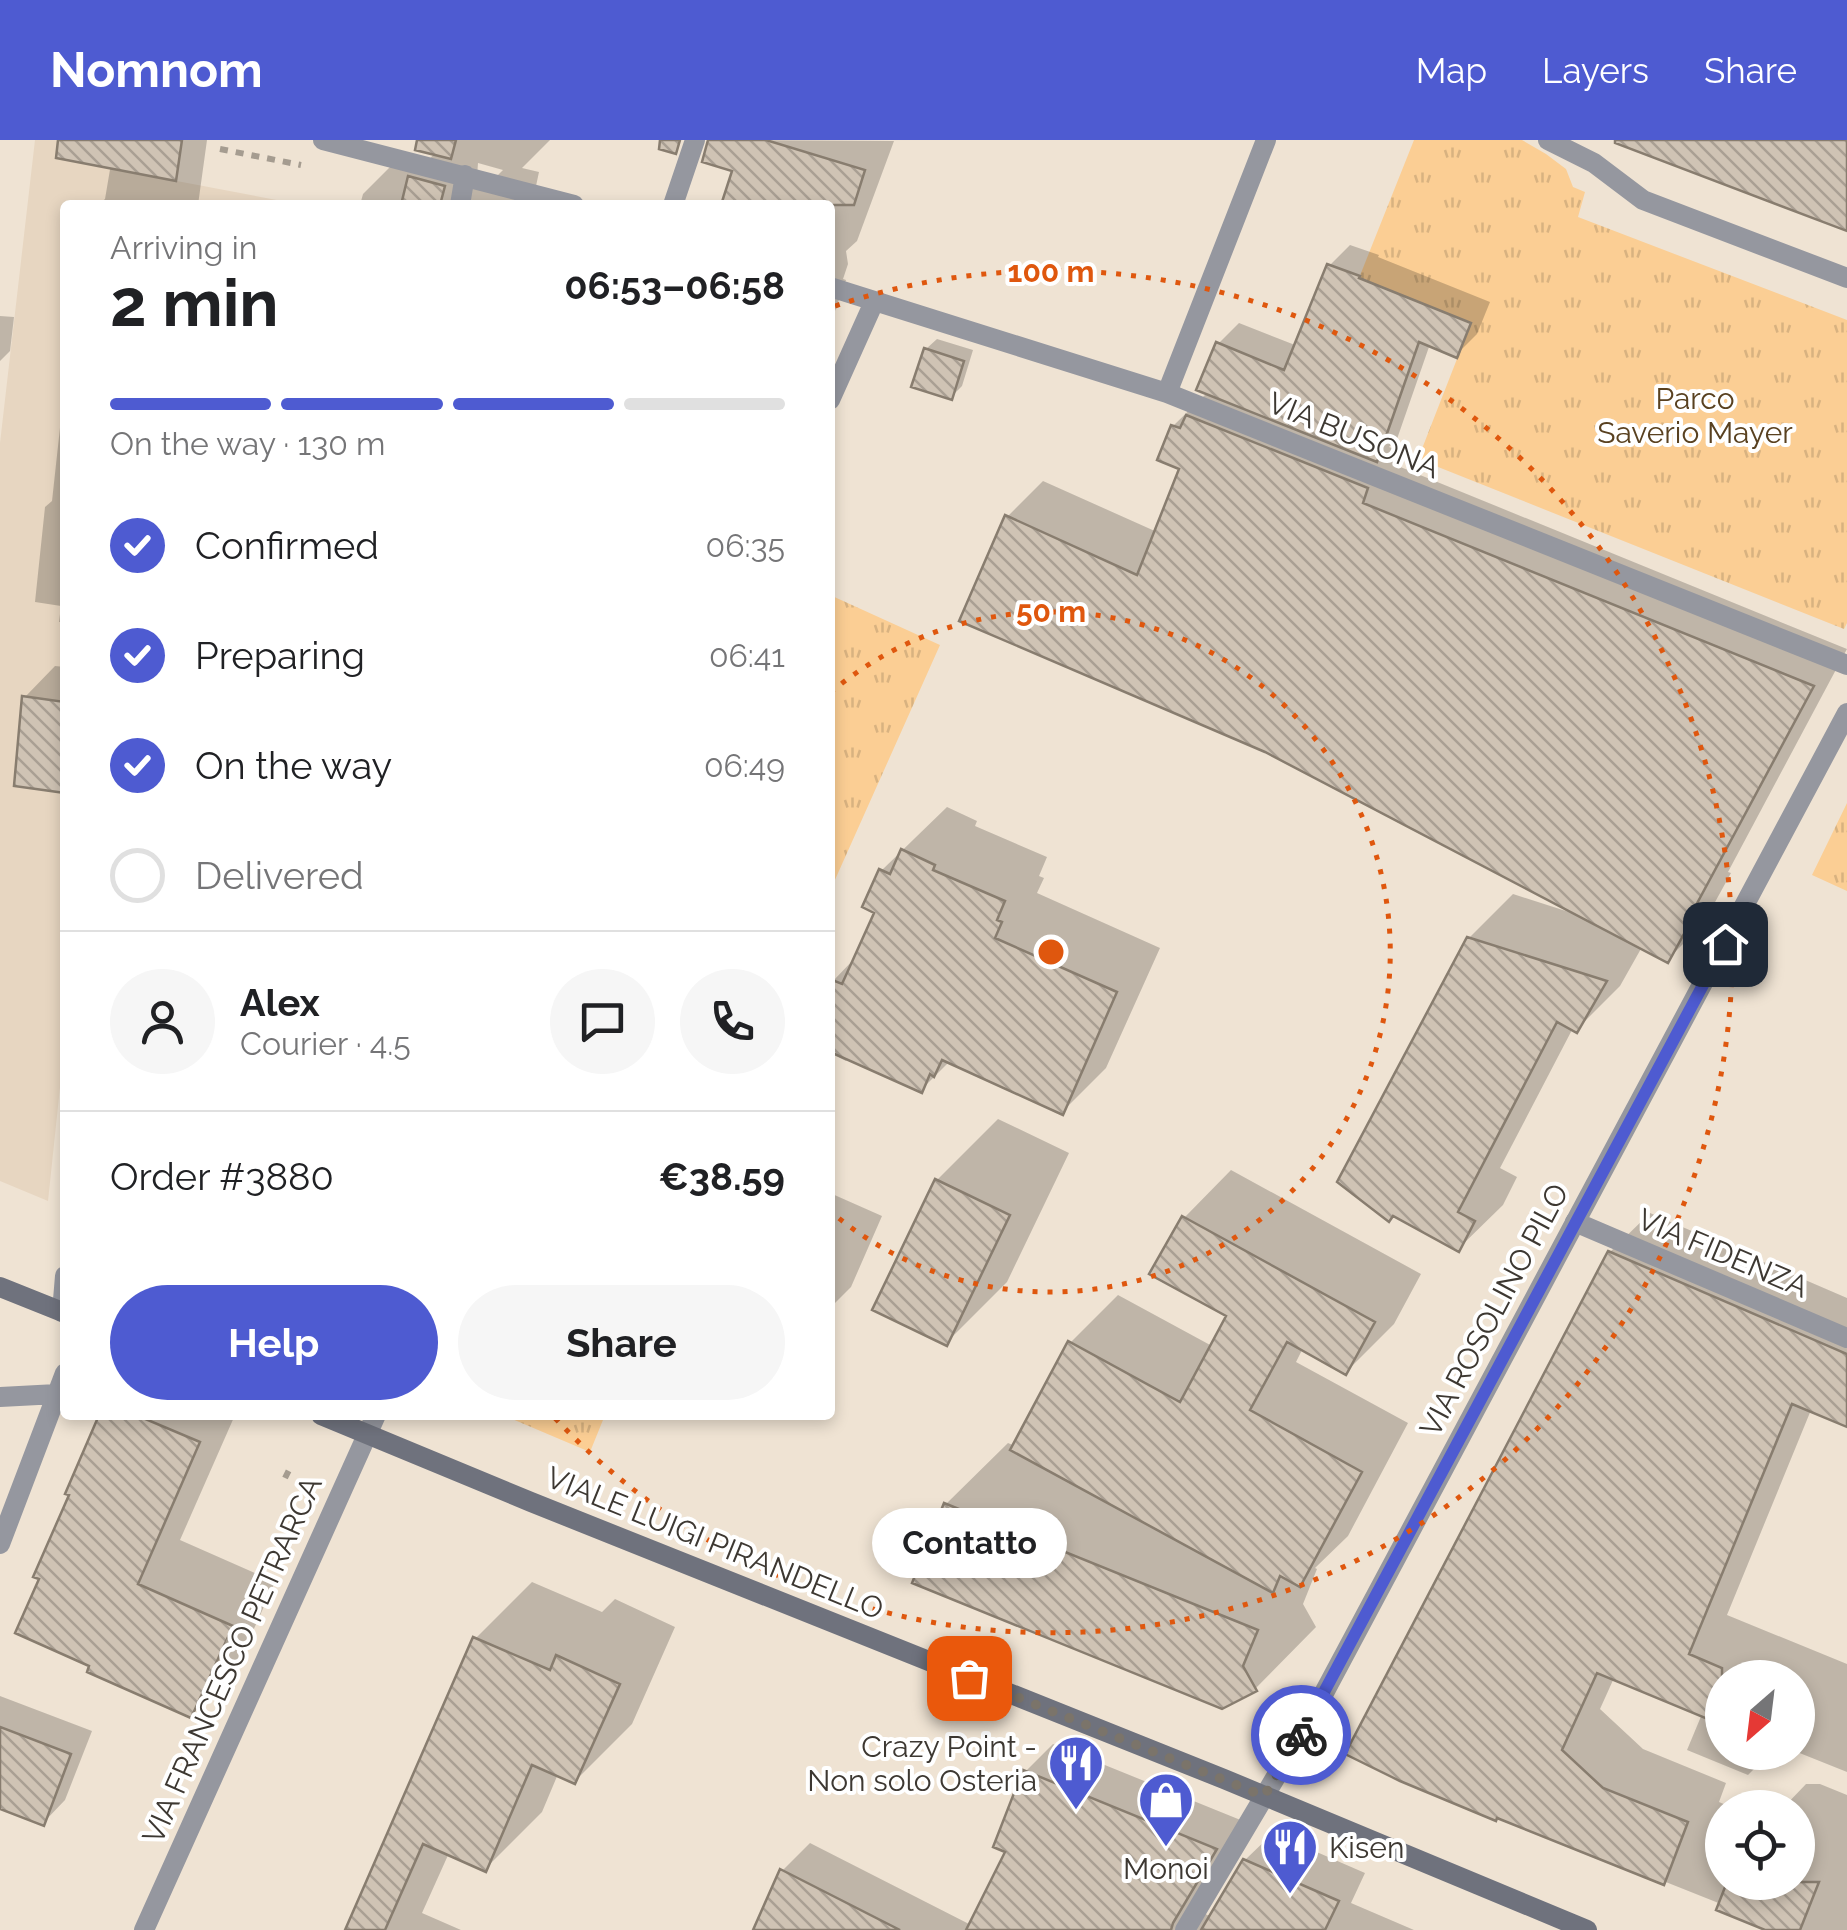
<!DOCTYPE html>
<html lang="en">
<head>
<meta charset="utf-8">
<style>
  :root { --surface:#fff; --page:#f6f6f6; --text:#202124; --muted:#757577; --line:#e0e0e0; --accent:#4e5bd1 }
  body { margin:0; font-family:Raleway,sans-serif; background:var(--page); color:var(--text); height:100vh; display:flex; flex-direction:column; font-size:38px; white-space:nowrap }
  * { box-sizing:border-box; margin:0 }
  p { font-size:32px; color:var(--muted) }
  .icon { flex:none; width:55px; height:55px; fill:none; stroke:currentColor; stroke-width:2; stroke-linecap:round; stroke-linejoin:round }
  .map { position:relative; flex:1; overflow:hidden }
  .panel { position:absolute; left:60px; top:60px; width:775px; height:1220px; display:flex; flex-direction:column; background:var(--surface); border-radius:10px; box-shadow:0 5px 15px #0003 }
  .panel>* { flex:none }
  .needle { width:65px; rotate:208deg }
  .fabs { position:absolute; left:1705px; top:1520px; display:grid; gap:20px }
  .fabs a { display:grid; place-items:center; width:110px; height:110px; border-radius:50%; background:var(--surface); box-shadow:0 5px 15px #0003; font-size:50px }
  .pin { position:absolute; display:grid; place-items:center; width:85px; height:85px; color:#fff; margin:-42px; border-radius:20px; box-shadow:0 5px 15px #0006 }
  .courier { position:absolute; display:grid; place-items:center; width:100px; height:100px; margin:-50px; border:8px solid #4e5bd1; border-radius:50%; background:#fff; color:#222; box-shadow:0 2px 12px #0007 }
  .bubble { position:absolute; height:70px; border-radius:35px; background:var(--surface); box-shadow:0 5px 15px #0003; font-size:32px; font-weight:700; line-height:70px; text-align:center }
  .summary em { font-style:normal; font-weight:700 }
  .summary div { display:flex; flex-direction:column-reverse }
  .summary { display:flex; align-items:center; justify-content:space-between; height:170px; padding:0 50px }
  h1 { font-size:65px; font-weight:700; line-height:75px }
  .bar { display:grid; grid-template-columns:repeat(4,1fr); gap:15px 10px; align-content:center; height:120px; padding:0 50px }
  .bar i { height:12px; border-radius:8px; background:var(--line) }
  .bar .on { background:var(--accent) }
  .bar p { grid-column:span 4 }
  .line { display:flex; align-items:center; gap:25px; padding:0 50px; border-top:2px solid var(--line) }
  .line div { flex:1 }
  .round { display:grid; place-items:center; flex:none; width:105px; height:105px; border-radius:52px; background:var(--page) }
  ol { padding:0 50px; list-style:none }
  li { display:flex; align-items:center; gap:30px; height:110px }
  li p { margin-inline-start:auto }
  li .icon { padding:10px; border-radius:50%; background:var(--accent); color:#fff; stroke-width:4 }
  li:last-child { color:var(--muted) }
  li i { width:55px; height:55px; border:5px solid var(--line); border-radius:50% }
  .cta { display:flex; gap:20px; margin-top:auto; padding:20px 50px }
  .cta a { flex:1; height:115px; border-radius:60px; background:var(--accent); color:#fff; font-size:40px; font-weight:700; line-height:115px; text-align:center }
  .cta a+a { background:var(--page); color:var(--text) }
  header { display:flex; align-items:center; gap:60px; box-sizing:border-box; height:140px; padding:0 50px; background:var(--accent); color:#fff }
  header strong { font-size:48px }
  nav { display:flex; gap:55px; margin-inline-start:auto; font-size:35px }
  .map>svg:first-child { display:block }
  .built { fill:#e7d6c1 }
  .park { fill:url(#park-tufts) }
  .shadow { fill:#0003; fill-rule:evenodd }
  .building { fill:url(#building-back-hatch); stroke:#887d6f; stroke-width:2.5 }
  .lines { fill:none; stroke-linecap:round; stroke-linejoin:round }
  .path { stroke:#a59c90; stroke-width:6; stroke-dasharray:8 8; stroke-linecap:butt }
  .lane { stroke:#95979f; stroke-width:20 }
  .street { stroke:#95979f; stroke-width:20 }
  .secondary { stroke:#6f727d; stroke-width:20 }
  .done { stroke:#7b746a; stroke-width:10; stroke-dasharray:0 18 }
  .route { stroke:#4e5bd1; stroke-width:12 }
  .ring { fill:none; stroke:#df570e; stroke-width:5; stroke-dasharray:5 10 }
  .labels { text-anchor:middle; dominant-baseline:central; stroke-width:8; stroke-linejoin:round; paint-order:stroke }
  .park-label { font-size:30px; fill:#594120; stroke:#fff }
  .street-label { font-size:30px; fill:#3d3832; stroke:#fff }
  .poi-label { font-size:30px; fill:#3d3832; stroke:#fff; text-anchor:end }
  .centre { fill:#df570e; stroke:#fff; stroke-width:5 }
  .ring-label { font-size:30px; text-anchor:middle; font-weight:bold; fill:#df570e; stroke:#fff; stroke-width:8; stroke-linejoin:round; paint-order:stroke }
</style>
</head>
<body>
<header>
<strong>Nomnom</strong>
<nav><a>Map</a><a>Layers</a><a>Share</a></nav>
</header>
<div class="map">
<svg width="1847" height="1790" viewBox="0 0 1847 1790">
  <defs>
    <pattern id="park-tufts" width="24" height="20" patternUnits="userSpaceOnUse" patternTransform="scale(2.5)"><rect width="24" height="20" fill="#fbce94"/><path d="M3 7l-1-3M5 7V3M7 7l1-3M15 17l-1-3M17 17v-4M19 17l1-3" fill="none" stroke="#d8b280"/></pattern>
    <pattern id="building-back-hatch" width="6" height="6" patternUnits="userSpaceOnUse" patternTransform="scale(2.5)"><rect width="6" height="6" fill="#cfc3b4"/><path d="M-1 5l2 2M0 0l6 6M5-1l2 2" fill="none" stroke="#a99f93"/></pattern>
  </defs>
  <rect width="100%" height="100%" fill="#efe3d3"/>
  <path class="built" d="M35 0H112L108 28 303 65H65V900L48 1061 0 1041V303Z"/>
  <path class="park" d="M1414 0H1522L1546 14 1566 29 1573 47 1585 52 1578 77 1847 180V483L1844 489 1418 319 1471 183 1359 138Z
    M830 455 940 505 830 751Z
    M1847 663V751L1812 735Z
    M503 1275H605L590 1312Z"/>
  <path class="shadow" d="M115 0H207L198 65H98L105 59Z
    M420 0H550L522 28 539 32 536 46 543 65H360L363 54 394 23 419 30 436 12ZM478 23 503 30 486 47 477 37Z
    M711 0 894 1 857 101 846 111 848 124 843 139 846 140 830 185V65H724L735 29Z
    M1350 105 1379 115 1378 117 1490 162 1477 194 1456 215 1430 204 1397 299 1389 307 1403 312 1398 326 1847 509 1728 732 1731 733 1703 784 1667 820 1642 807 1620 846 1576 890 1573 888 1500 1028 1517 1037 1503 1065 1459 1108 1393 1074 1469 798 1513 754 1569 772 1570 769 1007 377 1043 341 1157 392 1182 328 1173 286 1208 252 1218 204 1239 183 1295 205 1329 126Z
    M0 176 14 177 10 211 0 221Z
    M937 199 973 210 962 246 951 257 926 209Z
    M65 242V482H59L61 466 35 462 45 367 52 361Z
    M55 526 65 527V650L25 557Z
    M947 667 977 681 975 686 1047 717 1039 736 1044 738 1037 753 1160 808 1106 928 1062 972 950 921 921 950 849 918 846 921 830 913V848L833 841 856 817 877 771 881 731Z
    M998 979 1069 1013 1007 1142 946 1203 875 1169 937 1040Z
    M1231 1030 1421 1134 1394 1184 1346 1232 1303 1208 1296 1222 1408 1283 1348 1396 1315 1428 1317 1429 1303 1464 1316 1487 1255 1549 946 1364 1008 1303 1015 1306 1070 1203 1118 1155 1212 1206 1229 1175 1184 1078Z
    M830 1053 882 1076 851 1147 830 1168Z
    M1650 1073 1847 1158V1284L1811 1270 1727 1475 1847 1524V1632L1797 1612 1798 1538H1722V1612H1771L1748 1635 1687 1610 1702 1574 1614 1538 1600 1569 1643 1609 1726 1643 1719 1662 1733 1668H1722V1742H1798V1668H1783L1806 1644H1820L1847 1655V1790H1773L1721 1764 1498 1675 1610 1112Z
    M102 1275H235L180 1400 275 1442 235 1531 191 1575 93 1524 42 1437Z
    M532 1442 602 1472 615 1459 675 1487 632 1584 575 1641 558 1634 542 1672 485 1729 449 1713 422 1773 461 1790H349L475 1499Z
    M0 1556 92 1591 65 1660 43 1683 0 1666Z
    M1053 1604 1243 1681 1199 1768 1207 1775 1212 1776 1245 1720 1273 1693 1365 1733 1351 1763 1414 1790H768L782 1731 810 1703 971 1785 1009 1710 1025 1632Z"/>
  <path class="building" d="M58 0H182L176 41 56 18Z
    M417 0H456L451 19 415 10Z
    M660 0H680L676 14 659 9Z
    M708 0H766L865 30 854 65H721L732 31 702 22Z
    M1615 0H1847V91L1615 3Z
    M408 36 445 46 440 65H401Z
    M1327 124 1360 136 1359 138 1471 183 1457 218 1419 202 1377 322 1196 250 1216 202 1284 230Z
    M924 208 964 221 952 260 911 247Z
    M1186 275 1368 348 1363 363 1814 546 1694 769 1697 770 1668 823 1265 612 959 481 1005 375 1137 435 1179 329 1157 320 1171 285 1180 288Z
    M22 556 65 562V653L14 646Z
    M901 709 935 725 933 730 1005 761 997 780 1002 782 995 798 1117 852 1063 975 942 920 934 937 930 934 922 953 830 912V839L842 844 874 773 862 767 879 729 890 734Z
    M1467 797 1607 841 1577 893 1557 882 1458 1072 1475 1081 1459 1112 1393 1076 1389 1082 1337 1042Z
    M935 1039 1010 1075 947 1206 872 1170Z
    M1182 1076 1375 1182 1346 1235 1287 1202 1250 1270 1362 1332 1300 1447 1280 1436 1273 1453 1010 1310 1068 1201 1180 1262 1226 1176 1149 1134Z
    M1608 1111 1847 1214V1287L1792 1264 1689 1514 1722 1528V1585L1597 1533 1562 1610 1603 1648 1688 1682 1664 1745 1497 1678 1496 1681 1400 1641 1345 1614Z
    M99 1275H136L200 1302 138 1444 233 1486 191 1578 87 1532 89 1526 15 1493 39 1439 33 1437 69 1355 65 1354Z
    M944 1363 1258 1490 1243 1526 1257 1551 1222 1569 912 1443Z
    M473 1497 550 1530 556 1515 620 1544 575 1644 532 1625 486 1732 423 1704 385 1790H345Z
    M0 1587 71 1614 44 1686 0 1669Z
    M1023 1630 1217 1709 1173 1783 1171 1790H966L1005 1712 993 1707Z
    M1243 1719 1339 1761 1325 1790H1201Z
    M780 1729 900 1790H753Z
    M1727 1742H1819L1800 1790H1765L1716 1770Z"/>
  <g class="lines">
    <path class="path" d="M220 9 301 25
      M285 1338 290 1328
      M226 1501 237 1505"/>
    <path class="lane" d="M673 65 695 0
      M1575 1082 1847 1198"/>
    <path class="street" d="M323 0 574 65
      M1548 0 1594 23 1643 60 1847 138
      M460 65 465 35
      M830 147 1167 253 1847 525
      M1167 253 1266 0
      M830 260 874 162
      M62 1172 65 1136
      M0 1257 57 1254
      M0 1404 65 1233
      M144 1790 376 1275
      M1185 1790 1309 1581 1847 573"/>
    <path class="secondary" d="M0 1147 65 1173
      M321 1275 531 1362 1224 1639 1587 1790"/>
  </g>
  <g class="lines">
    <path class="done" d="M969 1538 1264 1656 1301 1595"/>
    <path class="route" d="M1301 1595 1725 804"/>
  </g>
  <g class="ring">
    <path d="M830 553A340 340 0 1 1 830 1071"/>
    <path d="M835 166A681 681 0 1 1 553 1276"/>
  </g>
  <defs>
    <g id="restaurant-pin" transform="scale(2.875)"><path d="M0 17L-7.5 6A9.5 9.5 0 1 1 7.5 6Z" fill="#4e5bd1" stroke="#fff"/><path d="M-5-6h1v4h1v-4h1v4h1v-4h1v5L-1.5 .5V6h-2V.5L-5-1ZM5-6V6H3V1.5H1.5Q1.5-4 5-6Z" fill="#fff"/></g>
    <g id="shop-pin" transform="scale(2.875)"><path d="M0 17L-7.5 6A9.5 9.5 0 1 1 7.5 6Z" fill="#4e5bd1" stroke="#fff"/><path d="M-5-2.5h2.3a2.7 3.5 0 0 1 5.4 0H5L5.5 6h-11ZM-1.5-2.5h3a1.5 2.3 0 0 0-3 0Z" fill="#fff"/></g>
  </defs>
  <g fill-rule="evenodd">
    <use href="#restaurant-pin" x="1076" y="1623"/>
    <use href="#shop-pin" x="1166" y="1660"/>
    <use href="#restaurant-pin" x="1290" y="1707"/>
  </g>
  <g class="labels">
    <g class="park-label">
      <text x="1695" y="258">Parco<tspan x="1695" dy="34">Saverio Mayer</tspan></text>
    </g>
    <g class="street-label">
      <text transform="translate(1354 295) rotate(22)">VIA BUSONA</text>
      <text transform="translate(1723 1113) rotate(23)">VIA FIDENZA</text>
      <text transform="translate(1494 1170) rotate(-62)">VIA ROSOLINO PILO</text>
      <text transform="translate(715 1403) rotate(22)">VIALE LUIGI PIRANDELLO</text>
      <text transform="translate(232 1520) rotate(-66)">VIA FRANCESCO PETRARCA</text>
    </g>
    <g class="poi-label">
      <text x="1037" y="1606">Crazy Point -<tspan x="1037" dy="34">Non solo Osteria</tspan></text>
      <text x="1329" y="1707" text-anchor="start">Kisen</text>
      <text x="1166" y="1728" text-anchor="middle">Monoi</text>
    </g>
  </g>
  <circle cx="1051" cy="812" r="15" class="centre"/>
  <g class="ring-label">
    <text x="1051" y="142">100 m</text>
    <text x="1051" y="482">50 m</text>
  </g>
</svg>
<div class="fabs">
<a><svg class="needle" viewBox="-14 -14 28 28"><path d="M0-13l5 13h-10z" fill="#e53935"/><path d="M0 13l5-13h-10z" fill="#757577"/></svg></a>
<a><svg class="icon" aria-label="locate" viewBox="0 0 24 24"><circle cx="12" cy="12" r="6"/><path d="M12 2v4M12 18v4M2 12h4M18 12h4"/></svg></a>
</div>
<div class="pin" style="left:969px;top:1538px;background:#ea580c"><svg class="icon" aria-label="bag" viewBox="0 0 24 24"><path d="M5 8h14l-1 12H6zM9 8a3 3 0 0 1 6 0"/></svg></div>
<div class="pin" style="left:1725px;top:804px;background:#1f2937"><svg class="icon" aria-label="home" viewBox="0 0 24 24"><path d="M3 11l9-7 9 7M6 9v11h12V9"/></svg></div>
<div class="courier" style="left:1301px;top:1595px"><svg class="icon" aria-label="bike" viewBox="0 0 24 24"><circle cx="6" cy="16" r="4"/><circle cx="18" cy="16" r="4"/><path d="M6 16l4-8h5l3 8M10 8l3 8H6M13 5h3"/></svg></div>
<div class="bubble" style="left:872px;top:1368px;width:195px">Contatto</div>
<section class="panel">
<div class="summary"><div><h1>2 min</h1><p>Arriving in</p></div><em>06:53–06:58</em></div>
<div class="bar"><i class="on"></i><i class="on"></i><i class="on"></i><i></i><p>On the way · 130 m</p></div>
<ol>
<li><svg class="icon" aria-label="check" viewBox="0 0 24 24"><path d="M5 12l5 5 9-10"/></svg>Confirmed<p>06:35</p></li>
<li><svg class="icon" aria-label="check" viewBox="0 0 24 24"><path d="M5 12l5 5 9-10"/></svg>Preparing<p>06:41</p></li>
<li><svg class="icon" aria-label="check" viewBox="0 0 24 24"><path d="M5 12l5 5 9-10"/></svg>On the way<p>06:49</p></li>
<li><i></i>Delivered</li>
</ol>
<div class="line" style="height:180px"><a class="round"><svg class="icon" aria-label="person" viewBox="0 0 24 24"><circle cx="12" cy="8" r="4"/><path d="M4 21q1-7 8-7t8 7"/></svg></a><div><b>Alex</b><p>Courier · 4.5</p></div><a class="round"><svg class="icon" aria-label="chat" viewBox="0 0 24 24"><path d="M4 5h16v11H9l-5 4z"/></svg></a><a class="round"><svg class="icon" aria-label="phone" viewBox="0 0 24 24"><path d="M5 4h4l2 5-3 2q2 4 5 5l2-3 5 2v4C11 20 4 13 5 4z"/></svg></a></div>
<div class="line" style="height:130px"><div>Order #3880</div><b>€38.59</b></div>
<div class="cta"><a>Help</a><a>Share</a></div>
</section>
</div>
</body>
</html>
